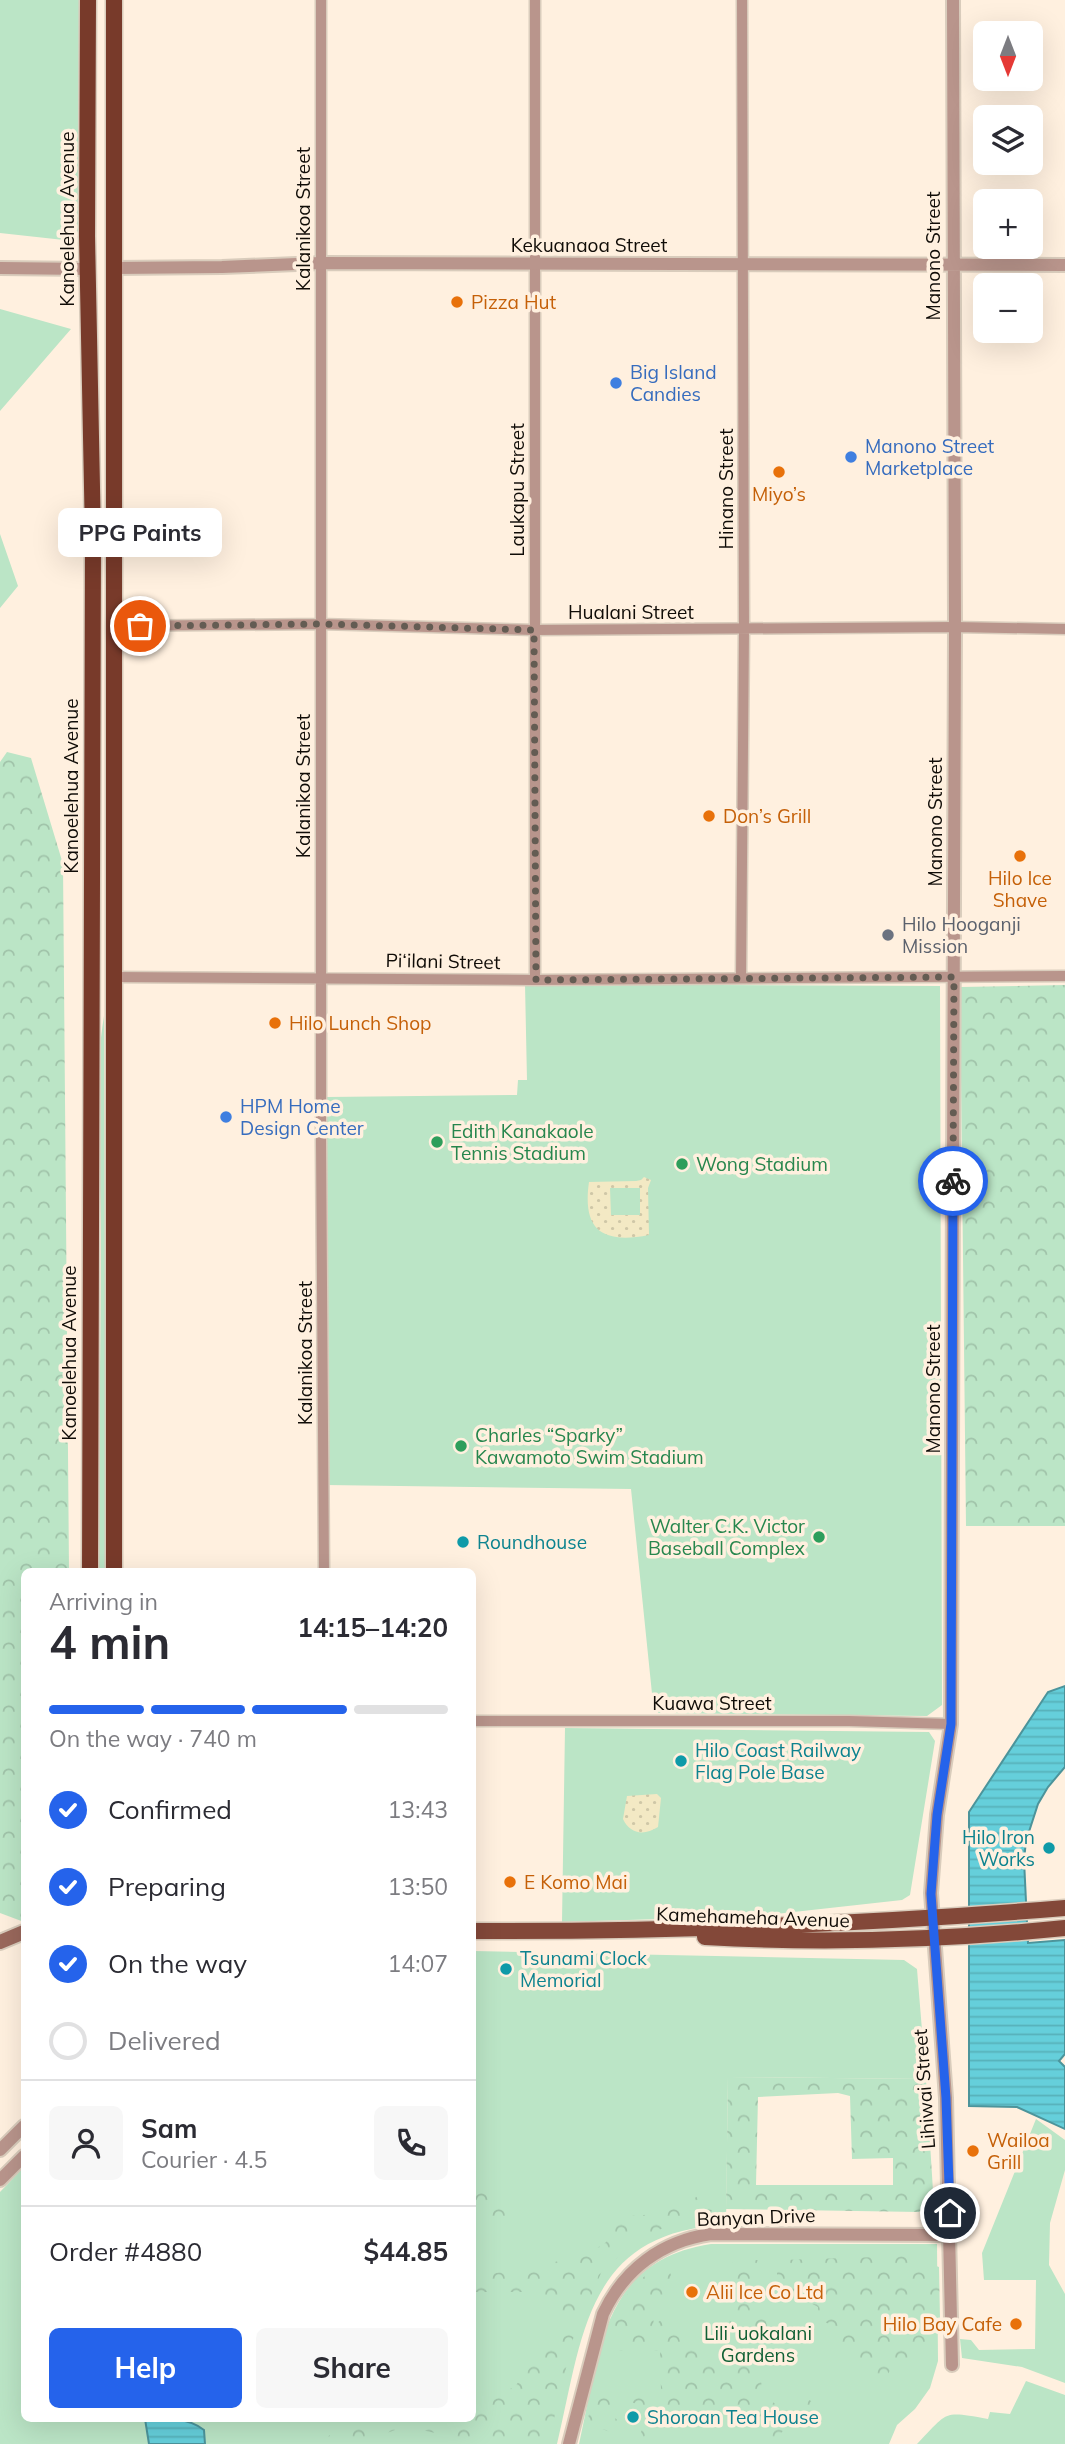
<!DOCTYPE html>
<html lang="en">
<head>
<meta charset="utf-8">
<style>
  :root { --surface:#fff; --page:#f7f7f7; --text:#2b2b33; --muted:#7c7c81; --line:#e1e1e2; --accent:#2563eb }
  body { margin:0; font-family:Mulish,sans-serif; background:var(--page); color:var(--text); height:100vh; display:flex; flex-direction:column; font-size:26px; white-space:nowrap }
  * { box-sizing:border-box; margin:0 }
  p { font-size:23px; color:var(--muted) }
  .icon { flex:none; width:38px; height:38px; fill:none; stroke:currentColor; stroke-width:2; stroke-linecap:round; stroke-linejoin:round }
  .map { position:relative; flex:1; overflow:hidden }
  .details { position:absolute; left:21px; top:1568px; width:455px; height:854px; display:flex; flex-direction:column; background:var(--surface); border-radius:10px; box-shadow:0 7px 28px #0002 }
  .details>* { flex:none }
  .needle { width:46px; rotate:180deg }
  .controls { position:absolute; left:973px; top:21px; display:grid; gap:14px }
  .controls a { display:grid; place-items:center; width:70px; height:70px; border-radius:10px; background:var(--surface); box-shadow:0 7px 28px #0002; font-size:35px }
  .pin { position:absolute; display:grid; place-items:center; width:60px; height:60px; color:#fff; margin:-30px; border:4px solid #fff; border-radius:50%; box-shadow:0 2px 7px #0007 }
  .courier { position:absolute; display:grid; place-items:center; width:70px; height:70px; margin:-35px; border:5px solid #2563eb; border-radius:50%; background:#fff; color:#222; box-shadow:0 2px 9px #0007 }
  .bubble { position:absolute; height:49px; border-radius:10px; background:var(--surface); box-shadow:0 7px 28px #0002; font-size:23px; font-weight:700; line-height:49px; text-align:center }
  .head em { font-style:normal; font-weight:700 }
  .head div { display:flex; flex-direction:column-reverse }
  .head { display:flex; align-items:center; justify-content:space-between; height:119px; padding:0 28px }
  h1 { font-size:46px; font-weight:700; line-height:52px }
  .bar { display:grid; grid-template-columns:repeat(4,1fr); gap:10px 7px; align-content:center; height:84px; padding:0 28px }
  .bar i { height:9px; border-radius:5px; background:var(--line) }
  .bar .current { background:var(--accent) }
  .bar p { grid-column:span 4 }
  .line { display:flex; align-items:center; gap:18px; padding:0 28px; border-top:2px solid var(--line) }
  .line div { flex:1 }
  .round { display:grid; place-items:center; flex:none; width:74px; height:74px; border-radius:10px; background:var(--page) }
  ol { padding:0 28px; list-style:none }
  li { display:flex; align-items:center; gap:21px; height:77px }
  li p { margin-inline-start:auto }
  li .icon { padding:7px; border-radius:50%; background:var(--accent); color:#fff; stroke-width:4 }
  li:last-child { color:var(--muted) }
  li i { width:38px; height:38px; border:4px solid var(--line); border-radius:50% }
  .button { display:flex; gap:14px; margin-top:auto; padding:14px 28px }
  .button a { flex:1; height:80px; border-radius:10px; background:var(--accent); color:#fff; font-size:28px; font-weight:700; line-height:80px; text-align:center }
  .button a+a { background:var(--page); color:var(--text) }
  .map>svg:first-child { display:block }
  .green { fill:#bbe5c6 }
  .forest { fill:url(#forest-crowns); fill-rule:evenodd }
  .sand { fill:url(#sand-dots); fill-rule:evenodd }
  .water { fill:url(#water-rules); stroke:#4c949b; stroke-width:2 }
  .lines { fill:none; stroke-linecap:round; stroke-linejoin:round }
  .minor-casing { stroke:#d9ccbc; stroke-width:13 }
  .tertiary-casing { stroke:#d9ccbc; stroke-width:16 }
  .secondary-casing { stroke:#d9ccbc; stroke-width:18 }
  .primary-casing { stroke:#d9ccbc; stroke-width:19 }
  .trunk-casing { stroke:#d9ccbc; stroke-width:19 }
  .minor { stroke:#b9958c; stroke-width:10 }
  .tertiary { stroke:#b9958c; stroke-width:12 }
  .secondary { stroke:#9a685c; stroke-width:14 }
  .primary { stroke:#834839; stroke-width:16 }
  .trunk { stroke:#783a2a; stroke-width:16 }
  .done { stroke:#645c53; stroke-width:7; stroke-dasharray:0 12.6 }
  .route { stroke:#2563eb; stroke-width:9 }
  .food-dot { fill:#e8710a; stroke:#fff0df; stroke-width:2.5 }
  .shop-dot { fill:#3f7fe0; stroke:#fff0df; stroke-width:2.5 }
  .worship-dot { fill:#6b7280; stroke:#fff0df; stroke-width:2.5 }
  .leisure-dot { fill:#2e9e5b; stroke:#fff0df; stroke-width:2.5 }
  .culture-dot { fill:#0f9aa8; stroke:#fff0df; stroke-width:2.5 }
  .labels { text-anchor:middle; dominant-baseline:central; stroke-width:7; stroke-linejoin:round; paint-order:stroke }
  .street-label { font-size:19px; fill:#100c07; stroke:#fff0df }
  .food-label { font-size:19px; fill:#c56008; stroke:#fff0df; text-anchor:start }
  .shop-label { font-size:19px; fill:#366cbe; stroke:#fff0df; text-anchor:start }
  .worship-label { font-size:19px; fill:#5b616d; stroke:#fff0df; text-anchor:start }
  .leisure-label { font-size:19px; fill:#27864d; stroke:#fff0df; text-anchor:start }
  .culture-label { font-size:19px; fill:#0d838f; stroke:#fff0df; text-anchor:start }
  .park-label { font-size:19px; fill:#126135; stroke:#fff0df }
</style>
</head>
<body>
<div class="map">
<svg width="1065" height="2444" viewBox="0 0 1065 2444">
  <defs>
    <pattern id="forest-crowns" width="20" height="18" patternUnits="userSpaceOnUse" patternTransform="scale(1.75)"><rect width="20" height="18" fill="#bbe5c6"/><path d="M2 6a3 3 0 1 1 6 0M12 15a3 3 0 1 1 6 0" fill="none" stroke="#a0c3a9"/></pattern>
    <pattern id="sand-dots" width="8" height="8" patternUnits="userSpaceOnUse" patternTransform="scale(1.75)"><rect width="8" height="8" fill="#f3e9c4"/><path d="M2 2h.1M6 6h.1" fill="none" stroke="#cfc7a7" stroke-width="1.8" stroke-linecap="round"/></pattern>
    <pattern id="water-rules" width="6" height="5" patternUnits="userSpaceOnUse" patternTransform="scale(1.75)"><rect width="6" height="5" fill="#65cfdb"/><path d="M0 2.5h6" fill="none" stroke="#57b1ba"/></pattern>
  </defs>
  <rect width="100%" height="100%" fill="#fff0df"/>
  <path class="green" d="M0 0H81L79 230 74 238 64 240 0 233Z
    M0 309 71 329 0 411Z
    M0 534 18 586 0 608Z
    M525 984 940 986 942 1705 927 1716 654 1713 631 1489 326 1485 327 1097 517 1095 518 1080H527Z
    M104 1016 106 1571 99 1572C98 1459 101 1347 101 1235 101 1162 92 1087 104 1016Z
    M565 1728 929 1732 935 1741 910 1895 902 1900 758 1916 562 1922Z
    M473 1951 904 1960 917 1969 926 2079 728 2077 726 2225C586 2231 583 2335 557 2444H0V2192L24 2167V2418H472Z
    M1036 2119 1065 2140V2170L1050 2223 1049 2265 1065 2294V2383L1022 2367 962 2358 960 2339 971 2340 979 2350 1035 2349 1036 2280H984L982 2253Z
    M711 2244H937L938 2361 930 2388 915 2409 897 2425 889 2444H579C600 2354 600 2261 711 2244Z
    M1026 2381 1065 2395V2444H917C949 2411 942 2411 988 2419L990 2412 1010 2414Z"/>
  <path class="forest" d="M7 752 31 758 63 864 69 1571 24 1572V1922L0 1913V762Z
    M1065 985V1526H966L960 987Z
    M728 2077 926 2079 933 2191 929 2203 919 2212 726 2209ZM838 2093 850 2096 852 2159 893 2158V2185H756L758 2097Z
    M482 2187 505 2202 507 2223 494 2225 473 2223V2189Z
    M713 2188 717 2197 710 2215 685 2219 637 2239 601 2273 573 2339 548 2444H484L413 2428 419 2419 472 2418 473 2402 495 2391 515 2388C524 2367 556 2351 558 2328 559 2319 551 2305 547 2296L522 2292H473V2274C501 2275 582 2260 605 2243 612 2237 617 2224 622 2215 656 2219 685 2204 713 2188Z
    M742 2256 760 2261 773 2290 748 2307 763 2311C764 2317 767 2323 767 2328 766 2352 746 2401 784 2406 801 2394 814 2396 822 2416 815 2419 812 2417 805 2417 791 2418 781 2434 772 2444H753L755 2428 746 2416 728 2408 691 2407 679 2411 661 2427 642 2438 641 2432 650 2407 630 2402 610 2405V2412L618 2421 621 2431 616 2434 599 2428H587C589 2382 628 2394 661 2391L660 2351H616C596 2319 634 2287 655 2266L670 2271 674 2290 652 2307 654 2326 665 2316 675 2322 681 2344C694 2349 707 2347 721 2350L729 2335 733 2259Z
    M909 2256 939 2267 940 2319 933 2344 892 2367 884 2381C853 2367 839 2366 839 2328L817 2319 818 2307 797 2296 777 2277V2265L781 2260Z
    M377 2419H393L395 2430 376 2437 370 2444H319L337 2429Z"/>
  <path class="sand" d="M644 1177 651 1180 648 1188 649 1235C603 1244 582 1231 589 1182L636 1181 641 1180ZM640 1188V1215H611L610 1188Z
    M657 1794 661 1798 658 1827C644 1836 630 1834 623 1819L627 1796Z"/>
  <path class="water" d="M1065 1686V1767L1048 1787 1038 1804 1026 1841 1024 1860 1028 1943 1065 1940V2054L1059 2061 1065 2067V2129L1017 2107 969 2106V1812L1048 1692Z
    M145 2419C164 2418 188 2417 204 2430L205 2444H149Z"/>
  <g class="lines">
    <g class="minor-casing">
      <path id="minor" d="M321 0V1141L324 1572
        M535 0V980
        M114 626 320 624 534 630 955 627 1065 629
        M114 977 535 980 1065 976
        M741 978 744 630 742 0
        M472 1721H849L951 1724"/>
    </g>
    <g class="tertiary-casing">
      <path id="tertiary" d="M0 268 88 269
        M114 268 222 267 321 263 1065 265
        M0 2150 24 2126
        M0 2180 24 2156
        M952 2365 946 2098 931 1893 937 1815 951 1724 955 627 953 0
        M569 2444 603 2314C624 2269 662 2241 711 2234L951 2235"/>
    </g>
    <g class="secondary-casing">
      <path id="secondary" d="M0 1942 24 1932"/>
    </g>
    <g class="primary-casing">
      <path id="primary" d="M472 1931C670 1932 868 1924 1065 1908
        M705 1937C825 1944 945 1940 1065 1928"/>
    </g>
    <g class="trunk-casing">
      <path id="trunk" d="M88 0 87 236 93 537 90 1572
        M114 1572V0"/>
    </g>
    <use href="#minor" class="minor"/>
    <use href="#tertiary" class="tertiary"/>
    <use href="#secondary" class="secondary"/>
    <use href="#primary" class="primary"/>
    <use href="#trunk" class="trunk"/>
  </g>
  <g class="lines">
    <path class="done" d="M140 626 320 624 534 630 536 980 954 977 953 1181"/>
    <path class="route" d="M950 2213 946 2098 931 1894 937 1815 951 1724 953 1181"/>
  </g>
  <g class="food-dot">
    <circle cx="457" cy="302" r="7"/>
    <circle cx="779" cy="472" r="7"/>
    <circle cx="709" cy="816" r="7"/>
    <circle cx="1020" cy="856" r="7"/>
    <circle cx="275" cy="1023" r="7"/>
    <circle cx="510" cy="1882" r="7"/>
    <circle cx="973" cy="2151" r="7"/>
    <circle cx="692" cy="2292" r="7"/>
    <circle cx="1016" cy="2324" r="7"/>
  </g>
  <g class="shop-dot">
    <circle cx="616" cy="383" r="7"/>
    <circle cx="851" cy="457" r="7"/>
    <circle cx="226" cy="1117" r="7"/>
  </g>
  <circle class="worship-dot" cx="888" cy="935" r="7"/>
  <g class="leisure-dot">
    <circle cx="437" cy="1142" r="7"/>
    <circle cx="682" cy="1164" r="7"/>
    <circle cx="461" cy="1446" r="7"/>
    <circle cx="819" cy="1537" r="7"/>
  </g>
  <g class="culture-dot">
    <circle cx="463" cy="1542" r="7"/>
    <circle cx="681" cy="1761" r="7"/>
    <circle cx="1049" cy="1848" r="7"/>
    <circle cx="506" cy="1969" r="7"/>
    <circle cx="633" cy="2417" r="7"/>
  </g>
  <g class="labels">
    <g class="street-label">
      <text transform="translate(67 219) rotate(-90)">Kanoelehua Avenue</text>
      <text transform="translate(303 219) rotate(-90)">Kalanikoa Street</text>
      <text x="589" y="245">Kekuanaoa Street</text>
      <text transform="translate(933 256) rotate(-90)">Manono Street</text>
      <text transform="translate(726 489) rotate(-90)">Hinano Street</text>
      <text transform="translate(517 490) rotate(-90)">Laukapu Street</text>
      <text x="631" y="612">Hualani Street</text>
      <text transform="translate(71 786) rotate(-90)">Kanoelehua Avenue</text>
      <text transform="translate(303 786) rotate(-90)">Kalanikoa Street</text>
      <text transform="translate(935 822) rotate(-90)">Manono Street</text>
      <text transform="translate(443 961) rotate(1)">Pi‘ilani Street</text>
      <text transform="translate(69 1353) rotate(-90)">Kanoelehua Avenue</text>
      <text transform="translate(305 1353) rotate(-90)">Kalanikoa Street</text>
      <text transform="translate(933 1389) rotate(-90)">Manono Street</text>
      <text x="712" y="1703">Kuawa Street</text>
      <text transform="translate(753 1917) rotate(2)">Kamehameha Avenue</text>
      <text transform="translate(924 2089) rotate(-94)">Lihiwai Street</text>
      <text transform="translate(756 2217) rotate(-2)">Banyan Drive</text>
    </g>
    <g class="food-label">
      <text x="471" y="302">Pizza Hut</text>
      <text x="779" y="494" text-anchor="middle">Miyo’s</text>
      <text x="723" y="816">Don’s Grill</text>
      <text x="1020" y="878" text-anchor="middle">Hilo Ice<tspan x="1020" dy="22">Shave</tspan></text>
      <text x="289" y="1023">Hilo Lunch Shop</text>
      <text x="524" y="1882">E Komo Mai</text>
      <text x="987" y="2140">Wailoa<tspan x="987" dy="22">Grill</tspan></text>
      <text x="706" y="2292">Alii Ice Co Ltd</text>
      <text x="1002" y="2324" text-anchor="end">Hilo Bay Cafe</text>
    </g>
    <g class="shop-label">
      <text x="630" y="372">Big Island<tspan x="630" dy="22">Candies</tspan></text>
      <text x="865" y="446">Manono Street<tspan x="865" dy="22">Marketplace</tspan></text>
      <text x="240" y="1106">HPM Home<tspan x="240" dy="22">Design Center</tspan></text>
    </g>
    <g class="worship-label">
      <text x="902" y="924">Hilo Hooganji<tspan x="902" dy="22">Mission</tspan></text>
    </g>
    <g class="leisure-label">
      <text x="451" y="1131">Edith Kanakaole<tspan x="451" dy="22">Tennis Stadium</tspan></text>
      <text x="696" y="1164">Wong Stadium</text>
      <text x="475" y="1435">Charles “Sparky”<tspan x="475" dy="22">Kawamoto Swim Stadium</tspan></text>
      <text x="805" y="1526" text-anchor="end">Walter C.K. Victor<tspan x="805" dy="22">Baseball Complex</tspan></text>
    </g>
    <g class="culture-label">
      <text x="477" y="1542">Roundhouse</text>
      <text x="695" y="1750">Hilo Coast Railway<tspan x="695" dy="22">Flag Pole Base</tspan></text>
      <text x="1035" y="1837" text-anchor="end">Hilo Iron<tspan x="1035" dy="22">Works</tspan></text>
      <text x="520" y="1958">Tsunami Clock<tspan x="520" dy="22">Memorial</tspan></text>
      <text x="647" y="2417">Shoroan Tea House</text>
    </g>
    <g class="park-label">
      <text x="758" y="2333">Liliʻuokalani<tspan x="758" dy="22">Gardens</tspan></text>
    </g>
  </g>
</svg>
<div class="controls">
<a><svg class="needle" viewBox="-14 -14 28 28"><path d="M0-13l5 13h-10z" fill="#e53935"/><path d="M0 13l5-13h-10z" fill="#7c7c81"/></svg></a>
<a><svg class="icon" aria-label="layers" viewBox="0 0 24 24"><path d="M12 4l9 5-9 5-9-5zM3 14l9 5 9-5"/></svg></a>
<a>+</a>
<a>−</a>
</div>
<div class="pin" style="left:140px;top:626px;background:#ea580c"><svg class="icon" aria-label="bag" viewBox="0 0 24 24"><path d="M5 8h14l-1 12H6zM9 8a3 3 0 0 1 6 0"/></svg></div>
<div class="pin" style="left:950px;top:2213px;background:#1f2937"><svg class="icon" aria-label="home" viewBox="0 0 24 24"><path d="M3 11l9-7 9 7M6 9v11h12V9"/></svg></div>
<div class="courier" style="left:953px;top:1181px"><svg class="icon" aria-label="bike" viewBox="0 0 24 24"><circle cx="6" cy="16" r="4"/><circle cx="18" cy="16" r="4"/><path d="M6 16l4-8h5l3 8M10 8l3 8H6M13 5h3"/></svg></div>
<div class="bubble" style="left:58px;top:508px;width:164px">PPG Paints</div>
<section class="details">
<div class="head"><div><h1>4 min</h1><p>Arriving in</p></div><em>14:15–14:20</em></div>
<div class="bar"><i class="current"></i><i class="current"></i><i class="current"></i><i></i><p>On the way · 740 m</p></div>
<ol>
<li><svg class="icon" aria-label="check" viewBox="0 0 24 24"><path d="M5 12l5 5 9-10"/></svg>Confirmed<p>13:43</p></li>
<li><svg class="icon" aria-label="check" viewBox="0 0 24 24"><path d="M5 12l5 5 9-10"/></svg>Preparing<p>13:50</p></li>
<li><svg class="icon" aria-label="check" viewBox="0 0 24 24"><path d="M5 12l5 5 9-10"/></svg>On the way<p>14:07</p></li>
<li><i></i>Delivered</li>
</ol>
<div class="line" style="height:126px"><a class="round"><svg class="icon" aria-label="person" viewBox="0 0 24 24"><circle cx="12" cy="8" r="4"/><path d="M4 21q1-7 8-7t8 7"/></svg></a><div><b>Sam</b><p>Courier · 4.5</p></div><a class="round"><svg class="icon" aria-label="phone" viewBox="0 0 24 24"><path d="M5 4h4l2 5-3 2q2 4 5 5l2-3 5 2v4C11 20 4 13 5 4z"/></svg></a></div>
<div class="line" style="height:91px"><div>Order #4880</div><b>$44.85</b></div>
<div class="button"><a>Help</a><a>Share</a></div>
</section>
</div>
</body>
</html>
